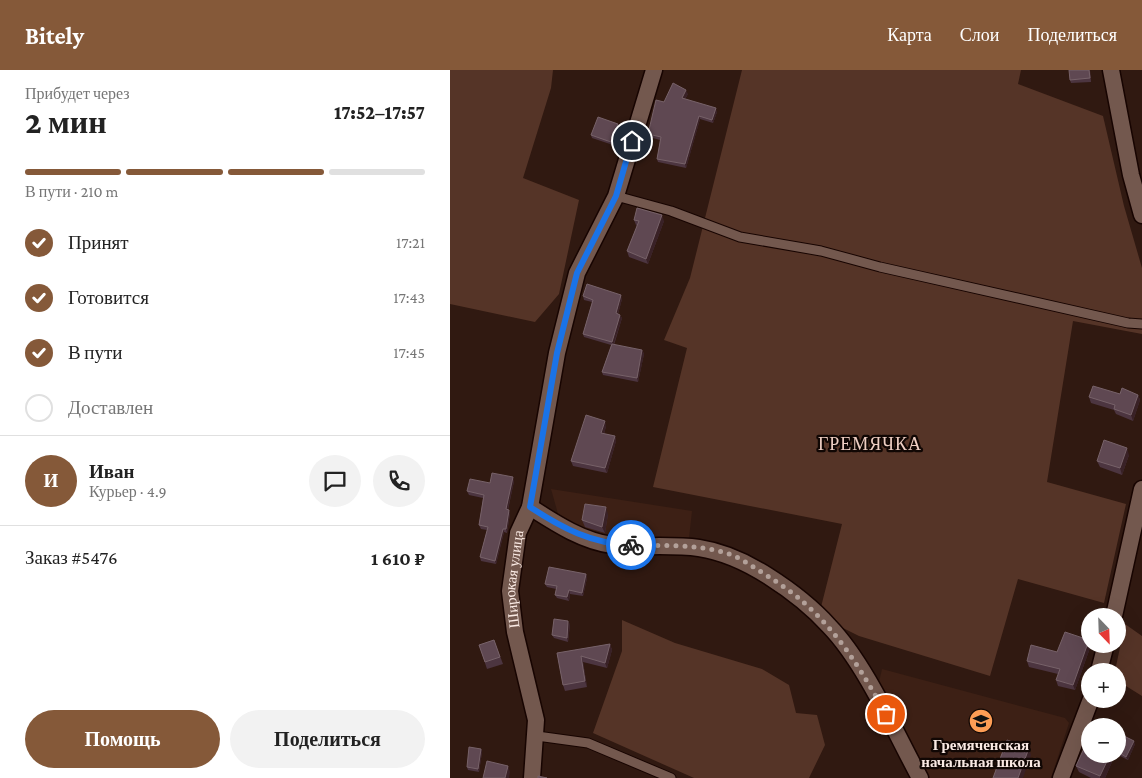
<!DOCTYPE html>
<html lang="ru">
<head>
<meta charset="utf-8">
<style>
  :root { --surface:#fff; --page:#f2f2f2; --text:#222; --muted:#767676; --line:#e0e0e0; --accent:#855939 }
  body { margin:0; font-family:"Crimson Pro",serif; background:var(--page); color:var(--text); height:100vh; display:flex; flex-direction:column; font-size:19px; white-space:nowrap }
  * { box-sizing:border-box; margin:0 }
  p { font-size:16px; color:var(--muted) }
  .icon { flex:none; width:28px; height:28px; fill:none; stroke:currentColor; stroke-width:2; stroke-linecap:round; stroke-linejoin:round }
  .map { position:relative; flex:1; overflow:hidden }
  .details { display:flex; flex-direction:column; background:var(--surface); width:450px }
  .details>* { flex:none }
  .needle { width:32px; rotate:157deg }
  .fabs { position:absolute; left:631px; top:538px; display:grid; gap:10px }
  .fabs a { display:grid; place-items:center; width:45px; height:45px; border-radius:50%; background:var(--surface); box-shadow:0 5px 20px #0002; font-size:25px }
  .pin { position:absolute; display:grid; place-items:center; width:42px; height:42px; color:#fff; margin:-21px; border:2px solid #fff; border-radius:50%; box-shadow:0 1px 5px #0007 }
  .courier { position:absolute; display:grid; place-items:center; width:50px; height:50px; margin:-25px; border:4px solid #1a73e8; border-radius:50%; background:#fff; color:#222; box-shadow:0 1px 6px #0007 }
  .summary em { font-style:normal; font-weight:800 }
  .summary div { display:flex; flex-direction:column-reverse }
  .summary { display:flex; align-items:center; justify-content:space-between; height:85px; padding:0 25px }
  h1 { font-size:32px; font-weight:800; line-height:38px }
  .bar { display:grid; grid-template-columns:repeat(4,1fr); gap:8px 5px; align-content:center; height:60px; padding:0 25px }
  .bar i { height:6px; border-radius:4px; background:var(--line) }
  .bar .on { background:var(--accent) }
  .bar p { grid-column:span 4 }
  .line { display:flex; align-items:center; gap:12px; padding:0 25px; border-top:1px solid var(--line) }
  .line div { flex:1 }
  .round { display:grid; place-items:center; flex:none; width:52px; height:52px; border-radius:26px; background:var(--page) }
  ol { padding:0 25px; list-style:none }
  li { display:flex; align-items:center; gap:15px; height:55px }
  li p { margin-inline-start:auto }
  li .icon { padding:5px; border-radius:50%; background:var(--accent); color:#fff; stroke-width:4 }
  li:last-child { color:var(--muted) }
  li i { width:28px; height:28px; border:2px solid var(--line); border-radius:50% }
  .button { display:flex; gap:10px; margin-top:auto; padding:10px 25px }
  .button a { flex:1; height:58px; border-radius:30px; background:var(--accent); color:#fff; font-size:20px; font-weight:800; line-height:58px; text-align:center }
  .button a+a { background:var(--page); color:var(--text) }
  header { display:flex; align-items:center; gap:30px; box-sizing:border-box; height:70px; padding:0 25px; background:var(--accent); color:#fff }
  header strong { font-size:24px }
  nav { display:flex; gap:28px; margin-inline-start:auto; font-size:18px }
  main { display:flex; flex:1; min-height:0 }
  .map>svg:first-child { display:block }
  .built { fill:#3d2015 }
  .green { fill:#553427 }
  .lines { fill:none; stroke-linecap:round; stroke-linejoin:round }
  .lane-casing { stroke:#170401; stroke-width:11 }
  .street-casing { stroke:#170401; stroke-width:19 }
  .lane { stroke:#73584e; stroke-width:9 }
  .street { stroke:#73584e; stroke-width:16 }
  .wall { fill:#4c3540 }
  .shaded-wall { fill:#392126 }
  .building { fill:#5f4852; stroke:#776269 }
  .done { stroke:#b3a19a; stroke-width:5; stroke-dasharray:0 9 }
  .route { stroke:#1a73e8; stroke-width:6 }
  .labels { text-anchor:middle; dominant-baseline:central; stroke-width:4.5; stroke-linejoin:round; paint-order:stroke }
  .street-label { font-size:15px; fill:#faeae4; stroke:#110704 }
  .poi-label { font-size:15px; font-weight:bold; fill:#faeae4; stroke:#110704 }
  .quarter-label { font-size:18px; letter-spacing:1px; fill:#eecec3; stroke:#110704 }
</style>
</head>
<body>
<header>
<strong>Bitely</strong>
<nav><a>Карта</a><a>Слои</a><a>Поделиться</a></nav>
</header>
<main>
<section class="details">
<div class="summary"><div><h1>2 мин</h1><p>Прибудет через</p></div><em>17:52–17:57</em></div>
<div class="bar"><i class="on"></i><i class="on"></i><i class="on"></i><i></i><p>В пути · 210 m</p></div>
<ol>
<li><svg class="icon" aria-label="check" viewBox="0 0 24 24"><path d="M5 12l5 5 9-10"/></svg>Принят<p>17:21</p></li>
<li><svg class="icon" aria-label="check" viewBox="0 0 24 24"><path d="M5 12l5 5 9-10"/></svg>Готовится<p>17:43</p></li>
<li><svg class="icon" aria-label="check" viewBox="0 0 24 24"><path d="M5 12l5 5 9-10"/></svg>В пути<p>17:45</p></li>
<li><i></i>Доставлен</li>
</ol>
<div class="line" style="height:90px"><b class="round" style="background:var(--accent);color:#fff">И</b><div><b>Иван</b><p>Курьер · 4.9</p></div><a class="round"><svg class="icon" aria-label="chat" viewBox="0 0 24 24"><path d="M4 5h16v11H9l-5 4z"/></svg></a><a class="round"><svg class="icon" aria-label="phone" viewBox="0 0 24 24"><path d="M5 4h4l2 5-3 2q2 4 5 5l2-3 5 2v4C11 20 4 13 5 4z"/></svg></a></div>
<div class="line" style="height:65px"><div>Заказ #5476</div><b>1 610 ₽</b></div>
<div class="button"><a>Помощь</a><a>Поделиться</a></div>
</section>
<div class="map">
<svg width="692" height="708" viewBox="0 0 692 708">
  <rect width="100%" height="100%" fill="#301911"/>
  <path class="built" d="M101 419 242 441 238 477 208 476 112 458Z
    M432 599 615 648 619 653 601 708H478L427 621Z"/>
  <path class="green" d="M0 0H103L101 18 73 108 129 130 109 224 85 252 0 234Z
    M292 0H571L568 14 653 46 674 136 692 198V264L623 251 597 412 676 434 654 533 568 509 540 606 409 566 387 555 371 537 392 454 203 417 237 278 214 270 240 208Z
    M172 550 225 573 312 599 339 615 346 643 367 645 375 675 359 708H244L143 663 172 581Z
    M675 554 692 566V626L668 611V601H665Z"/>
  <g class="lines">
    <g class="lane-casing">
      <path id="lane" d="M166 126 221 141 290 167 371 181 430 197 678 253 692 254
        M87 666 138 673 221 708"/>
    </g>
    <g class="street-casing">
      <g id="street">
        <path d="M661 0 681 105 692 145"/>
        <path d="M80 437C105 453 132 471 162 475 190 478 220 474 249 478 275 482 296 492 318 506 340 520 362 537 379 556 415 593 445 662 470 708"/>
        <path d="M664 546 692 419"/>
        <path d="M649 601 656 574"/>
        <path id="s1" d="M82 708 86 650 65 562 60 521 68 463 80 437 107 283 127 203 166 126 204 0"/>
        <path d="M611 708 641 629"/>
      </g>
    </g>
    <use href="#lane" class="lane"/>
    <use href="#street" class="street"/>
  </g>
  <path class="wall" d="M640 0 641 12 621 13 620 10Z
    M238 24 235 29 267 42 263 53 250 49 236 98 208 92 207 89 210 70 199 67 198 64 214 32Z
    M168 54 169 57 163 75 142 68 141 65Z
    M184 150 214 151 198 194 179 187 177 181 187 156 186 155Z
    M133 226 172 229 168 244 172 248 164 275 192 280 194 284 188 312 153 305 152 302 161 275 134 267 133 264 142 232 134 230Z
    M670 324 688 325 690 330 683 351 666 344 664 340 641 333 639 327Z
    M156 356 154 364 165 366 166 371 157 403 123 396 121 391Z
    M679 385 672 405 650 397 647 391Z
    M64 411 58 440 60 443 57 463 54 462 46 494 31 491 30 487 37 460 31 459 29 455 33 428 19 425 17 421 40 413Z
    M158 444 155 463 135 457 132 450Z
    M136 504 137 508 133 526 120 524 119 531 107 528 105 525 106 519 97 517 95 514Z
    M120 554 118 572 104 568 102 565Z
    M44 570 53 594 37 599 29 575Z
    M639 570 641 575 625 620 608 616 606 610 608 604 579 597 577 591 607 582Z
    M160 574 162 580 157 598 133 592 137 617 115 621 113 615 107 583Z
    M668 674H685L678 690 666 684H665H668Z
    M31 679 32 682 29 702 18 700 17 697Z
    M660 685 662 692 655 708H641L629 702 626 696Z"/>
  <path class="shaded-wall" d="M236 20 238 24 233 32 232 28Z
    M266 38 267 42 263 53 262 50Z
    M249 46 250 49 236 98 235 94Z
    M168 54 169 57 163 75 161 72Z
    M212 145 214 151 198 194 196 189Z
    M171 225 172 229 167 247 166 243Z
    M170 245 172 248 163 276 162 272Z
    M192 280 194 284 188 312 187 308Z
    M688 325 690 330 683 351 681 345Z
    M155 351 156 356 153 368 151 363Z
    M165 366 166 371 157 403 155 398Z
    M677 378 679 385 672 405 670 398Z
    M63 407 64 411 57 443 56 439Z
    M156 437 158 444 155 463 152 457Z
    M59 440 60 443 57 463 56 459Z
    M53 459 54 462 46 494 45 491Z
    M136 504 137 508 133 526 132 523Z
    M119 520 120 524 119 531 117 527Z
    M118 551 120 554 118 572 117 568Z
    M639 570 641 575 625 620 623 615Z
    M160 574 162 580 157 598 155 593Z
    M131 586 133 592 137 617 135 611Z
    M684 671 685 674 678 690 676 687Z
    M579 678 581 685 573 708H568Z
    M31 679 32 682 29 702 28 699Z
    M660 685 662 692 655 708H650V706Z
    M58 696 60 702 59 708H55Z"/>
  <path class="building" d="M619 0H639L640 8 620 10Z
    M223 13 236 20 232 28 266 38 262 50 249 46 235 94 207 89 211 67 198 64 206 30 214 32Z
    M148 47 168 54 161 72 141 65Z
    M187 138 212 145 196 189 177 181 189 151 184 150Z
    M137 214 171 225 166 243 170 245 162 272 133 264 143 230 133 226Z
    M162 274 192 280 187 308 152 302Z
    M643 316 670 324 672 318 688 325 681 345 664 339 665 335 639 327Z
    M136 345 155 351 151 363 165 366 155 398 121 391Z
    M654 370 677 378 670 398 647 391Z
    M42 403 63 407 56 439 59 440 56 459H53L45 491 30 487 38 457 29 455 34 425 17 421 20 409 40 413Z
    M135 434 156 437 152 457 132 450Z
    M99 497 136 504 132 523 119 520 117 527 105 525 107 516 95 514Z
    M104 549 118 551 117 568 102 565Z
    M615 562 639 570 623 615 606 610 610 599 577 591 581 575 607 582Z
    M44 570 50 587 35 592 29 575Z
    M160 574 155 593 131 586 135 611 113 615 107 583Z
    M672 665 684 671 676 687 668 682V674Z
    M557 670 579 678 568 708H543Z
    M636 674 640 676V684H657L660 685 650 706 626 696Z
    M19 677 31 679 28 699 17 697Z
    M37 691 58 696 55 708H33Z
    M88 706 97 708H88Z"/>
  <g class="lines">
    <path class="done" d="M181 475C212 476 246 474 276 483 290 487 303 497 316 505 376 542 402 584 436 644"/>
    <path class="route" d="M181 475C142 474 112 458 80 437L107 283 127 203 166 126 182 71"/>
  </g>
  <defs>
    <g id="school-disc" transform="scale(1.25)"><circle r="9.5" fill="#fd9d55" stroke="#110704"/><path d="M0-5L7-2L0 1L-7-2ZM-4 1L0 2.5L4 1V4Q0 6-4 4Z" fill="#111"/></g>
  </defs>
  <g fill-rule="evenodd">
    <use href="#school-disc" x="531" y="651"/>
  </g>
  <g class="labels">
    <g class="street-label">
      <text stroke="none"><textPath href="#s1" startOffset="202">Широкая улица</textPath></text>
    </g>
    <g class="poi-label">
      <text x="531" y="675">Гремяченская<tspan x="531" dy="17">начальная школа</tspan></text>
    </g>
    <g class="quarter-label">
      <text x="420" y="374">ГРЕМЯЧКА</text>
    </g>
  </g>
</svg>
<div class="fabs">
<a><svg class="needle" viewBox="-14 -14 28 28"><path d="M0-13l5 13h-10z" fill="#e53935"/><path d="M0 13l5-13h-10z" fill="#767676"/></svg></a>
<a>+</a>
<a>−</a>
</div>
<div class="pin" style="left:436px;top:644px;background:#ea580c"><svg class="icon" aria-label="bag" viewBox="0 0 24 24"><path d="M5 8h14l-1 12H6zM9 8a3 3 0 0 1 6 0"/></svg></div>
<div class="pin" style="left:182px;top:71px;background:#1f2937"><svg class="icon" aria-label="home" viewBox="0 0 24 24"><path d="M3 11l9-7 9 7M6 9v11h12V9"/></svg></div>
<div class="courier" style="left:181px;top:475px"><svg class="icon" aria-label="bike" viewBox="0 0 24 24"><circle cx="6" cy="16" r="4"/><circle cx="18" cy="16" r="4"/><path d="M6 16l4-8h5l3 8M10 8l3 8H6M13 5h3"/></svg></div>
</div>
</main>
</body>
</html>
